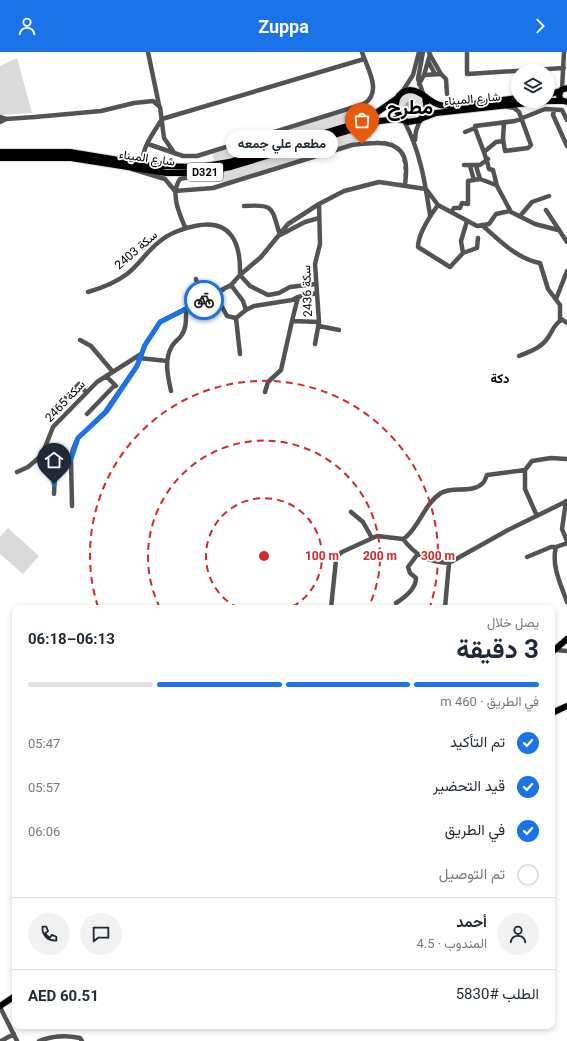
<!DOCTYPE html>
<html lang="ar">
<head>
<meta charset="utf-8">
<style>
  :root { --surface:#fff; --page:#f2f2f3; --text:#1f2937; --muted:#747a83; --line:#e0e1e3; --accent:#1a73e8 }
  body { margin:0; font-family:Roboto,Vazirmatn,sans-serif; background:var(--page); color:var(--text); direction:rtl; height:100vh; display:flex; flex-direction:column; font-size:15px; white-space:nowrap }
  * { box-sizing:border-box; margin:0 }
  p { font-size:13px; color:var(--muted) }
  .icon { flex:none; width:22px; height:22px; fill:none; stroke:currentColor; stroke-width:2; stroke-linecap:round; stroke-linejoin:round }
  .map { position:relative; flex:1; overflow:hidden; direction:ltr }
  .drawer { position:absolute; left:12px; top:553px; width:543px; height:424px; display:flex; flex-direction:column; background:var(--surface); border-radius:8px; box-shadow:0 2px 6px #0003; direction:rtl }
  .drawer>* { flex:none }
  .fabs { position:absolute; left:511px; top:12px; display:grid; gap:8px }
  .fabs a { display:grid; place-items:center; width:44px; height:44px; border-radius:50%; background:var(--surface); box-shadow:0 2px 6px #0003; font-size:20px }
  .pin { position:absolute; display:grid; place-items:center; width:34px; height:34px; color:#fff; margin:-41px -17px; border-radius:50% 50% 50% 0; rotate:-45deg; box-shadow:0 0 4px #0007 }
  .pin .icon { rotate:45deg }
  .courier { position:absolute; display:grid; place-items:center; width:40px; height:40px; margin:-20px; border:3px solid #1a73e8; border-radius:50%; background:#fff; color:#222; box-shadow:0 1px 5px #0007 }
  .bubble { position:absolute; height:28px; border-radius:14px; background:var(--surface); box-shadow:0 2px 6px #0003; font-size:13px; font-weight:700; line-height:28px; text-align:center; direction:rtl }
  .summary em { font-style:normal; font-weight:700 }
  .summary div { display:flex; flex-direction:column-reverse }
  .summary { display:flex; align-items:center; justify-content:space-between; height:68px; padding:0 16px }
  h1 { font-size:26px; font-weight:700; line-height:30px }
  .bar { display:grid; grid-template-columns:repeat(4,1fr); gap:6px 4px; align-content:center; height:48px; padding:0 16px }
  .bar i { height:5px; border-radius:3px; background:var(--line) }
  .bar .current { background:var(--accent) }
  .bar p { grid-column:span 4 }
  .line { display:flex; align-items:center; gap:10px; padding:0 16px; border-top:1px solid var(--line) }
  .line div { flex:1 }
  .round { display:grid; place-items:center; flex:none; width:42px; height:42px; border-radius:21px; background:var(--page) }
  ol { padding:0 16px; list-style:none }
  li { display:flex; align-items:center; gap:12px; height:44px }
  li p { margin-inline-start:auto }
  li .icon { padding:4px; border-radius:50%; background:var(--accent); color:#fff; stroke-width:4 }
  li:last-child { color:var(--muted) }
  li i { width:22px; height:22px; border:2px solid var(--line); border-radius:50% }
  header { display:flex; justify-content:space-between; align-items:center; height:52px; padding:0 16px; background:var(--accent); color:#fff; font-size:18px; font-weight:700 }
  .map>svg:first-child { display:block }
  .green { fill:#dadada }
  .water { fill:#a1a1a1 }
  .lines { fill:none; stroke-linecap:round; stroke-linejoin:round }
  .major-casing { stroke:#dbdbdb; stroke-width:8 }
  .minor { stroke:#535353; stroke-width:4.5 }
  .major { stroke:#000; stroke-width:6 }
  .done { stroke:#595959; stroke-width:4; stroke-dasharray:0 7.2 }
  .route { stroke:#1a73e8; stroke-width:5 }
  .ring { fill:none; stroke:#d62828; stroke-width:2; stroke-dasharray:7 5 }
  .labels { text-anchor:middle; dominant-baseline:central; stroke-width:3.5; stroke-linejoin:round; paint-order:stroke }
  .shield { fill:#fff; stroke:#4c4c4c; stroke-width:1 }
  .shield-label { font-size:11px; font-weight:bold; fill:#000 }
  .street-label { font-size:12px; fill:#000; stroke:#fff }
  .neighbourhood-label { font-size:13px; font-weight:bold; fill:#000; stroke:#fff }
  .town-label { font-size:20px; font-weight:bold; fill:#000; stroke:#fff }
  .centre { fill:#d62828; stroke:#fff; stroke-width:2 }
  .ring-label { font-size:12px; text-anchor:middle; font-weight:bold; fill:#d62828; stroke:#fff; stroke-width:3.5; stroke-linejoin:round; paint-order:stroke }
</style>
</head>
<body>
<header><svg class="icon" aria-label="forward" viewBox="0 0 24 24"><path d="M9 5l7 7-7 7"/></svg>Zuppa<svg class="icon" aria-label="person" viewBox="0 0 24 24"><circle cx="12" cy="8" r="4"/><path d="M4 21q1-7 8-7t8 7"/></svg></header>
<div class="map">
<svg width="567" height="989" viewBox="0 0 567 989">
  <rect width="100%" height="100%" fill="#fff"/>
  <path class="green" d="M17 6 32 61 0 63V14Z
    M399 54a12 12 0 1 1 24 0a12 12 0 1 1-24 0Z
    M362 55 365 66 216 112 212 101Z
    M368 74 372 85 222 132 219 120Z
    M8 476 39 504 23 522 0 502V485Z"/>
  <path class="water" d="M405 54a5 5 0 1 1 10 0a5 5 0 1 1-10 0Z"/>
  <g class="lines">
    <g class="major-casing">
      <path id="major" d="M567 36 561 38 559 44 561 48 567 50
        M548 43 560 39
        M425 45 427 58 420 68 408 70C392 64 391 40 410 38 422 38 429 51 440 53 459 56 498 48 518 46
        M548 49H563
        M423 66 436 61 547 49
        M0 100H70L155 114 199 115 229 110 360 70 369 66 396 47
        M0 106H71L166 121H200L231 115 380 69 396 67 403 68
        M552 600 567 587
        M552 661 567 654
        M0 954 15 944"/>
    </g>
    <path class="minor" d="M148 0 159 53
      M423 0 418 27 424 44
      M467 0V22L564 16
      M429 1 441 22
      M428 9 435 22
      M424 23 441 22 446 27 447 42
      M419 32 424 23 430 2
      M562 37 564 0
      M402 40 413 23 419 0
      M554 58 553 63 567 94
      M0 65 6 67 35 65 101 59 134 51 153 49 160 55 164 86 173 99
      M404 69C420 98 425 130 430 163
      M0 70 6 67
      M504 70 503 87 505 99 528 96 531 93 519 60 514 56 508 55
      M475 76C480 91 486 103 489 117L493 118 497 134 511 160 535 172 558 178
      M465 80 475 76V74L515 69 545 57 562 58 567 68
      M415 88 416 79 420 68
      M148 92 183 104H197L364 52C383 40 367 16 362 0
      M484 100 496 90 503 89
      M145 112C137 102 156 77 162 67L364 7
      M464 113H480L488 107
      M470 114 474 128
      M476 114 480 127
      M132 117 165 127 175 139
      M426 137 438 153 477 174 489 172 496 162 510 159
      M175 139 213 136 352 93C369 91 399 85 405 108 407 115 406 125 405 133
      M438 153C430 164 418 182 418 195L450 215 463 201
      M244 154C275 152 271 155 280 183L305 170 319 166
      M546 158 567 190
      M451 160 454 156H460L462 151 468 152V129L480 127 496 133
      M520 164 532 150 549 144
      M482 173C499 188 517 207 540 211L548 237 560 253V269C554 273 553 278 549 284 542 296 531 299 519 304
      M185 175C179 161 170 141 180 127L205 122
      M463 201 461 189 467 169
      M463 201 477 196 478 186
      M196 227 202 249
      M231 233 243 249 246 258 236 266 240 302
      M88 240C102 236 115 231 127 222 139 213 147 199 159 190 168 182 183 176 195 174 231 166 241 191 240 223L250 234 268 243 279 241 290 235 316 232
      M215 242 227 264 236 266
      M556 247 567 219
      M246 258 254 254 292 248 298 245 317 241
      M560 266 567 271
      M292 269 298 245
      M319 274 339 278
      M80 288 91 294 113 320
      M315 292 319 270
      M139 306 167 309
      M106 324 116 334
      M171 339C168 325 164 309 171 296 173 291 178 288 181 284 187 276 186 266 186 257
      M265 340 268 330 281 318 292 269 319 270 315 212 320 192 319 152
      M52 359 79 332 86 340
      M87 362 115 333
      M47 404 71 407
      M49 404 55 422 54 442
      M525 418V437L537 464
      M17 420 28 415 42 403 53 375 97 330 141 302
      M566 449 562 477 567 489
      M72 454 71 407 73 397 78 386 105 360 137 314 145 293 160 270 231 233 240 223 261 205 288 172 319 152 344 139 379 130 426 137
      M351 460 363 470 372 486
      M403 487C416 504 428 510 449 511
      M567 491 556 495C551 513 561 533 567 550
      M527 505 551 495H556
      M396 551C404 546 416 537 416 526L410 521 408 515 417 503
      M331 556 336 508 337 504 342 500 377 484 403 487 406 485C420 473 425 451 441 441 453 434 472 442 483 431 485 429 486 425 487 423L525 418 532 409 551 406 567 407
      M445 556 449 511 508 478 567 449
      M556 598 567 599
      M0 955 17 989
      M1 989 14 982
      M39 989C52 984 66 983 80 986L82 989"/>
    <use href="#major" class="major"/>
  </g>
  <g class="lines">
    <path class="done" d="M204 248 231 234 240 223 261 205 288 172 319 152 344 139 379 130 405 133C407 97 400 86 362 92"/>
    <path class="route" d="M54 432 53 412 49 404 71 407 78 386 106 360 137 314 145 293 160 270 204 248"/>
  </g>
  <g class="ring">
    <path d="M238 556A58 58 0 1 1 290 556"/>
    <path d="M160 556A116 116 0 1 1 368 556"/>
    <path d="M98 555A174 174 0 1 1 430 555"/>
  </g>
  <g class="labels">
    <rect class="shield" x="187" y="111" width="36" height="18" rx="3"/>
    <g class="shield-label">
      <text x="205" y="120">D321</text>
    </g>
    <g class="street-label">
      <text transform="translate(472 47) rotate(-5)">شارع الميناء</text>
      <text transform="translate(147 106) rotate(8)">شارع الميناء</text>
      <text transform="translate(136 198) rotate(-41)">سكة 2403</text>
      <text transform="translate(307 239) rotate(-92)">سكة 2436</text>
      <text transform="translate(65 349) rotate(-47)">سكة 2465</text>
    </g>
    <g class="neighbourhood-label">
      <text x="500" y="326">دكة</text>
    </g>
    <g class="town-label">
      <text x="410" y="55">مطرح</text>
    </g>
  </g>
  <circle cx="264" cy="504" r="6" class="centre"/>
  <g class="ring-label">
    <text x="322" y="508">100 m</text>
    <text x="380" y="508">200 m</text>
    <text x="438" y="508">300 m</text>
  </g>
</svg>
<div class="fabs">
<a><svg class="icon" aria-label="layers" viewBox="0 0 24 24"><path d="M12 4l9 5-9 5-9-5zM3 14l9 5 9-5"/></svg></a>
</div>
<div class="pin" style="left:362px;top:92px;background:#ea580c"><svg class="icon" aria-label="bag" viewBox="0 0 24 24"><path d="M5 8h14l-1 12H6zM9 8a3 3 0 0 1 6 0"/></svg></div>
<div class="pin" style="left:54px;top:432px;background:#1f2937"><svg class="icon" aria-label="home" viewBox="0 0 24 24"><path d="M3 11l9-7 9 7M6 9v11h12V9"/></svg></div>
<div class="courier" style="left:204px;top:248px"><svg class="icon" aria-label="bike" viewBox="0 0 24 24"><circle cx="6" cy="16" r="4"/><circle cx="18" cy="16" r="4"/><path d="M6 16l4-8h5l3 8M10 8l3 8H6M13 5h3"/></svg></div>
<div class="bubble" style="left:226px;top:78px;width:112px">مطعم علي جمعه</div>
<section class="drawer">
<div class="summary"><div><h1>3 دقيقة</h1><p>يصل خلال</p></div><em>06:13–06:18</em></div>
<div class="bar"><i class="current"></i><i class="current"></i><i class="current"></i><i></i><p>في الطريق · 460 m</p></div>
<ol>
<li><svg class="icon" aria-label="check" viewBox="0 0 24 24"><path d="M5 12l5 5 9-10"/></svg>تم التأكيد<p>05:47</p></li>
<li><svg class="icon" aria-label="check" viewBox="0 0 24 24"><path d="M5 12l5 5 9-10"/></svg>قيد التحضير<p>05:57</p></li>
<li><svg class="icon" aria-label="check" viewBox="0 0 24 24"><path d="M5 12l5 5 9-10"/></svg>في الطريق<p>06:06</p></li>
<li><i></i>تم التوصيل</li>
</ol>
<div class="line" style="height:72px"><a class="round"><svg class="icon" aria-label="person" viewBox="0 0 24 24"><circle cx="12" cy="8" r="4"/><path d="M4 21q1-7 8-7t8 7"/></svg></a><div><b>أحمد</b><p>المندوب · 4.5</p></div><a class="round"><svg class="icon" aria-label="chat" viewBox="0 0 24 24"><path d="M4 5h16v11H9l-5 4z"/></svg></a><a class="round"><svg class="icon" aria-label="phone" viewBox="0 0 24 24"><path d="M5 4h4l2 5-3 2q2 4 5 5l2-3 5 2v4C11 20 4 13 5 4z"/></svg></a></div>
<div class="line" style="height:52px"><div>الطلب #5830</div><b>AED 60.51</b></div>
</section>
</div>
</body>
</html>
